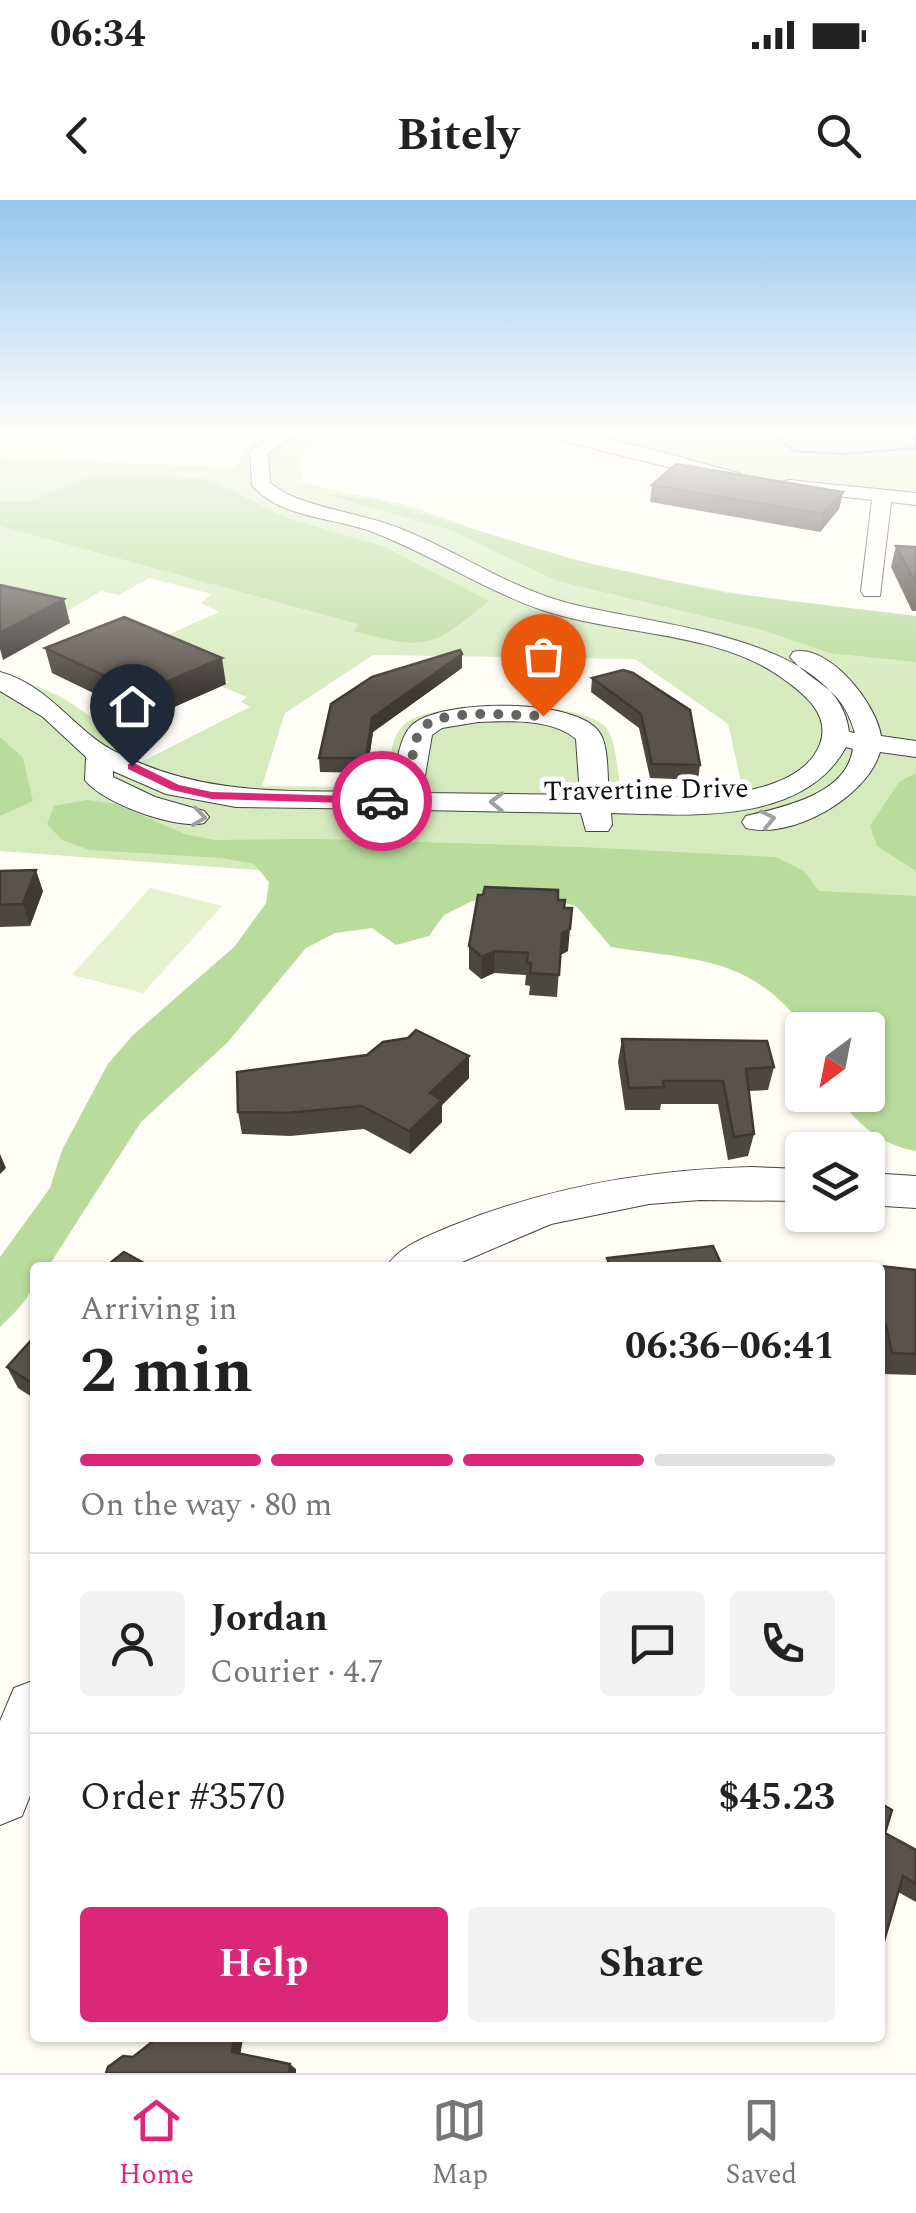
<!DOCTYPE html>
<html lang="en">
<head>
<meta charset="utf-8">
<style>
  :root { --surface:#fff; --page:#f2f2f2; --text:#222; --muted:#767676; --line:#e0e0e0; --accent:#db2777 }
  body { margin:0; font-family:Spectral,serif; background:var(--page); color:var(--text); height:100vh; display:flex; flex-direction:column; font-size:38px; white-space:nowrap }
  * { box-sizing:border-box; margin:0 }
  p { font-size:32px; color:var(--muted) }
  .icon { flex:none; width:55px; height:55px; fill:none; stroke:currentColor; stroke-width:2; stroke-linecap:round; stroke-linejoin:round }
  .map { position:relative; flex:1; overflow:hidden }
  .sheet { position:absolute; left:30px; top:1062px; width:855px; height:780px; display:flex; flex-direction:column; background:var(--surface); border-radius:10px; box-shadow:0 2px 8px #0004 }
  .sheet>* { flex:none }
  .needle { width:65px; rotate:212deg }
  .controls { position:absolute; left:785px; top:812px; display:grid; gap:20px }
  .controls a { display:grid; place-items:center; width:100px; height:100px; border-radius:10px; background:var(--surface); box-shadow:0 2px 8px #0004; font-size:50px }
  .pin { position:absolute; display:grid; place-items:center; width:85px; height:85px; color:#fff; margin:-102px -42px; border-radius:50% 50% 50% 0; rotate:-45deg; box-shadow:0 0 10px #0007 }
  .pin .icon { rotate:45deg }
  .courier { position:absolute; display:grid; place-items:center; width:100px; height:100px; margin:-50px; border:8px solid #db2777; border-radius:50%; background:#fff; color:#222; box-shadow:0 2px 12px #0007 }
  .head em { font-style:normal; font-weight:700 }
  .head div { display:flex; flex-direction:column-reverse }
  .head { display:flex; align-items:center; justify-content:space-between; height:170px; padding:0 50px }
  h1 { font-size:65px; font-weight:700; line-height:75px }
  .bar { display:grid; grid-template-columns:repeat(4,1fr); gap:15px 10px; align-content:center; height:120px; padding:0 50px }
  .bar i { height:12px; border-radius:8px; background:var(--line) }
  .bar .active { background:var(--accent) }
  .bar p { grid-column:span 4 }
  .line { display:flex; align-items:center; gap:25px; padding:0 50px; border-top:2px solid var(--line) }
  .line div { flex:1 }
  .round { display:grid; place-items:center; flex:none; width:105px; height:105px; border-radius:10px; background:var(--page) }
  .action { display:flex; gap:20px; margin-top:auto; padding:20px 50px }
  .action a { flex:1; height:115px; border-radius:10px; background:var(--accent); color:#fff; font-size:40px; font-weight:700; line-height:115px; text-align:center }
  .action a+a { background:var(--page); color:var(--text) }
  .status { display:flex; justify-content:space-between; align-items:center; height:70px; padding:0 50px; background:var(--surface); direction:ltr }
  .status svg { height:28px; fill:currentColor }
  header { display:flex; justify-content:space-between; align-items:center; height:130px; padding:0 50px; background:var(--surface); font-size:45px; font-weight:700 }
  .tabs { display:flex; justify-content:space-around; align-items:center; height:140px; border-top:2px solid var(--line); background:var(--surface); font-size:28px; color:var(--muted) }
  .tabs a { display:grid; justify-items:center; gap:5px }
  .tabs .active { color:var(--accent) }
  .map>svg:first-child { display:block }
  .green { fill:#d5ebbd; fill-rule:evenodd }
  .forest { fill:#b9dc9c }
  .pitch { fill:#e6f2cf }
  .water { fill:#b9e0f7; stroke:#3f96cf; stroke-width:2.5 }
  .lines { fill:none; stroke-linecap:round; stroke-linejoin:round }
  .minor-casing { stroke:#444; stroke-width:2 }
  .minor { fill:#fff; fill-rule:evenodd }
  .wall { fill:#4d4742 }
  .shaded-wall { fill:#3f3936 }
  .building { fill:#5a524d; stroke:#3f3936; stroke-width:2.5 }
  .oneway { stroke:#a0a0a0 }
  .route { fill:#db2777 }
  .done { stroke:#646461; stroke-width:10; stroke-dasharray:0 18 }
  .labels { text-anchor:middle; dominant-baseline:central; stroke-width:10; stroke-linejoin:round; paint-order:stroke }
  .far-street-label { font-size:28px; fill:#111; stroke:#fff }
</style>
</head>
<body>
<div class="status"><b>06:34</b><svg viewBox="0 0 49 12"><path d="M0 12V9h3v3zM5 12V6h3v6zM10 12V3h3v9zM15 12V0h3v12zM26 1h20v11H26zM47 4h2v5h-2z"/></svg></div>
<header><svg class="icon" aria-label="back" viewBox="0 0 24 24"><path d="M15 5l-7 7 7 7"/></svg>Bitely<svg class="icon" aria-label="search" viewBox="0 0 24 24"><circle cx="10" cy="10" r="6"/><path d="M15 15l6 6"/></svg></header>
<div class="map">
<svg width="916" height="1873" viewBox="0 0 916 1873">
  <rect width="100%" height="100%" fill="#fffdf5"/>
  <path class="green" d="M275 230H338L299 255 302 281C338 294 376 296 413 307 454 320 493 338 535 349 660 384 787 403 916 418V719L0 651V474C68 493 91 514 141 562L250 507 241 502 247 497 221 486 229 482 145 445 219 412 201 403 212 394 149 378 119 395 101 391 56 418 0 404V257L236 268 245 248ZM373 455 635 459 728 524 742 586C704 595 655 602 620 583 617 568 616 544 608 530 588 498 434 500 406 523 389 537 391 559 389 580L370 587 262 586 285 513Z
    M512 230H916V302L745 282 576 240Z"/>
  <path class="forest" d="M150 274 211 280 284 317 385 347 489 401C431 448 428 451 354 431L358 424 0 326V302L31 301 91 275Z
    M321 293 380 301 579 361 726 393 916 416V462L830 453 762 430 557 381 453 331Z
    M0 537 23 558 33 601 0 616Z
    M916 573V671L877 646 870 626 899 582Z
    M87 600 116 604 185 634 214 640 317 639 581 647 776 657 804 671 819 691 916 696V951C880 945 858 924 836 895H868V830H807C748 755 699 761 611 747L576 706 544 697 472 701 444 715 429 736 396 745 372 728 335 733 306 748 227 843 141 922 48 1067 35 1068C35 1096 20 1107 0 1127V1057L50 988 62 950 108 864 132 836 235 746 266 703 269 682 254 664 222 658 89 650 62 640 47 624 54 606Z"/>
  <path class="pitch" d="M150 688 222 706 143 793 72 775Z"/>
  <path class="water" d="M766 230H916V248L844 254 794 251Z"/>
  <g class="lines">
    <g class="minor-casing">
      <path id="minor" d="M282 230H303L268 253 270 283 287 294C324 311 366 314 404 330 458 352 507 386 564 402 636 423 839 435 849 532L855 533C840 483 817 489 790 457L793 452C829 443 877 505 881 536L916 541V557L880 552C867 597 792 640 746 628L742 622 746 616C783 607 846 595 853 549L846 547C803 626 687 615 611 613L612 625 608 631H586L581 613 420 610 415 629H393L389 623 391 609 236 607 166 594 113 571V577L155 597 204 611 209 617 204 623C177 630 102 603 85 580L86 557 43 517 0 491V472C49 485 75 531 114 551 206 599 293 590 393 592 396 572 397 541 411 526 438 498 583 497 601 535 609 550 607 578 609 596 662 597 796 607 820 544 831 514 803 493 782 478 718 431 616 435 542 410 482 389 429 353 370 331 331 317 280 318 252 285L250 251ZM478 522C508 521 551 518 576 539L580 595 422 593 432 535 442 528Z
        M519 230C594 230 666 254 739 273L741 277 732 283Z
        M789 280 916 293V305L891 302 880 396H864L861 391 872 300 782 290V282Z
        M751 967 802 969V1001L700 1000 649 1004 551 1024 448 1068H386C397 1047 428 1036 449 1027 547 987 646 970 751 967Z
        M868 973 916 976V1008L868 1005Z
        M35 1480V1583L22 1616 0 1625V1521L14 1488Z"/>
    </g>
    <use href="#minor" class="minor"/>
  </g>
  <path class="wall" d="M652 285 843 292 839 309 820 332 650 302Z
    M896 346 916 347V411H912L891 367Z
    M45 448 226 484 147 519 52 473Z
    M462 468 373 532 367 573 320 572 319 558Z
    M623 470 700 565 698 580 650 578 639 528 591 492 592 478Z
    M0 671 43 691 30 726 0 727Z
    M558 700 568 751 560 755 557 797 529 795 530 786 525 785 526 775 494 773 481 779 469 769V746Z
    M622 839 774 867 768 890 749 891 754 934 748 956 728 960 718 904H661L660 910H625L618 862Z
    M469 878 442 905V922L410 954 364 929 290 936 242 934 238 912Z
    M871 1065 916 1070V1175L882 1174 880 1166V1068H870Z
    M35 1136V1199L18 1188 7 1167Z
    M880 1603 885 1633 916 1650V1702L898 1692 882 1748 880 1749Z"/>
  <path class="shaded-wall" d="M843 292 839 309 820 332 823 314Z
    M64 399 70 423 3 460 0 449V433Z
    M462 454V468L373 532 367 573 366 558 372 518Z
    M222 458 226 484 147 519 141 493Z
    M36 670 43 691 30 726 23 704Z
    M570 729 568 751 560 755 562 733Z
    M495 751 494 773 481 779 482 757Z
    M469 856V878L442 905V922L410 954 409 931 430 893Z
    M0 954 6 968 0 974Z
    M234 1838H243L240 1857 232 1852Z
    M290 1864 296 1869V1873H289Z"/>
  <path class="building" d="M676 264 843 292 823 314 652 285Z
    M896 346 916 347V384Z
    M0 385 64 399 0 433Z
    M124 417 222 458 141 493 45 448Z
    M460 450 462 454 372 518 366 558H319L331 504 372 477Z
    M623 470 633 473 690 510 700 565 652 564 641 514 592 478Z
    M36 670 23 704 0 705V671Z
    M485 687 558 690V700H565L564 708H572L570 729 562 733 559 775 530 773 531 763H527L528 753 495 751 482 757 469 746 478 695H483Z
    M416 830 469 856 430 893 442 900 409 931 362 906 286 913 238 912 237 872 367 855 383 842 408 838Z
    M622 839 767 841 774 867 746 869 754 934 734 937 723 881H663L664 887 629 888Z
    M713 1046 723 1068H611L607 1058Z
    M124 1052 153 1068H104Z
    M871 1065 916 1070V1154L892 1153 886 1125 880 1124V1068H872Z
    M35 1136V1185L7 1167Z
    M880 1603 892 1610 885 1633 916 1650V1684L903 1676 882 1748 880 1747Z
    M157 1838H234L232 1852 290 1864 289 1873H106L108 1867 123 1856 133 1857Z"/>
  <defs><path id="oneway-chevron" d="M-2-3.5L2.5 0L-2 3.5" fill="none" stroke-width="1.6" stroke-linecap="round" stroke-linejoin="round" transform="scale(2.5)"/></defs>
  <g class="oneway">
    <use href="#oneway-chevron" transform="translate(497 602) rotate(-179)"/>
    <use href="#oneway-chevron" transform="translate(199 617) rotate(8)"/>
    <use href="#oneway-chevron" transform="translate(768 619) rotate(-12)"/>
  </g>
  <linearGradient id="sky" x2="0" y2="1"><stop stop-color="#95c6ee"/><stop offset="0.47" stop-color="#fffefa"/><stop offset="1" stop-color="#fffefa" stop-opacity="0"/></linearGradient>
  <rect width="916" height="493" fill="url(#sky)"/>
  <path class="route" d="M128 564H136L179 585 212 592 382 597 388 601 382 604 212 599 172 590 128 569Z"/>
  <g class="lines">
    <path class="done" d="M382 601H408C411 581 410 548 420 531 436 506 516 516 543 516"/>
  </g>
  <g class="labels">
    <g class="far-street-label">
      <text transform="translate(646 590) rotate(-1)">Travertine Drive</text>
    </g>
  </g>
</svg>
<div class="controls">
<a><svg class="needle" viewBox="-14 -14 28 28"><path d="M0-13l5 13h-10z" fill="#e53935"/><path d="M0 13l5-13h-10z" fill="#767676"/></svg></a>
<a><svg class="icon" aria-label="layers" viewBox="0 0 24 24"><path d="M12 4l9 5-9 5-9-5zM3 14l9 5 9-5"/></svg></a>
</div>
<div class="pin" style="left:543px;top:516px;background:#ea580c"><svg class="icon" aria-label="bag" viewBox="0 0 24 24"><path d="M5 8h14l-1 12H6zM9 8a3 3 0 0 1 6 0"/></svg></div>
<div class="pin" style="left:132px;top:566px;background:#1f2937"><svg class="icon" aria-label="home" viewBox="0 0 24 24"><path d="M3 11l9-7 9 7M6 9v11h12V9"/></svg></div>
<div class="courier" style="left:382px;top:601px"><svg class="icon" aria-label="car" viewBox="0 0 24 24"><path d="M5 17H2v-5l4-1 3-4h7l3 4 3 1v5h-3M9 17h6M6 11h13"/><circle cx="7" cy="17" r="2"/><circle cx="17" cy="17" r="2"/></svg></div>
<section class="sheet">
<div class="head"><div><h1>2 min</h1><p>Arriving in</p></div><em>06:36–06:41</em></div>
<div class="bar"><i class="active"></i><i class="active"></i><i class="active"></i><i></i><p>On the way · 80 m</p></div>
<div class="line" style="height:180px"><a class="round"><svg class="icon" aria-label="person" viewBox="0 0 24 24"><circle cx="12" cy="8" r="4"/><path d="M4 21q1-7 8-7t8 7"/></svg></a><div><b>Jordan</b><p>Courier · 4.7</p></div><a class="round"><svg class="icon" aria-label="chat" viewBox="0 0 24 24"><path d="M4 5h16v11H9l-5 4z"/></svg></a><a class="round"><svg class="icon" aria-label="phone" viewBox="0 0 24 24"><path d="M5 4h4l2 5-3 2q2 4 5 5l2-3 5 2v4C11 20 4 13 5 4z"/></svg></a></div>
<div class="line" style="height:130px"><div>Order #3570</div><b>$45.23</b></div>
<div class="action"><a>Help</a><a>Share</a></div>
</section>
</div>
<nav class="tabs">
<a class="active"><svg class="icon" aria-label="home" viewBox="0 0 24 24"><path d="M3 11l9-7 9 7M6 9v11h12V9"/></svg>Home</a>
<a><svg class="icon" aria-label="map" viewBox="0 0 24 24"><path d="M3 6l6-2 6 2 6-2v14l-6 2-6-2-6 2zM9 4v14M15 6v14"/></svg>Map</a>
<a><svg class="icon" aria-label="saved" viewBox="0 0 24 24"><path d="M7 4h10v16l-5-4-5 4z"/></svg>Saved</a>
</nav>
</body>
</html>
